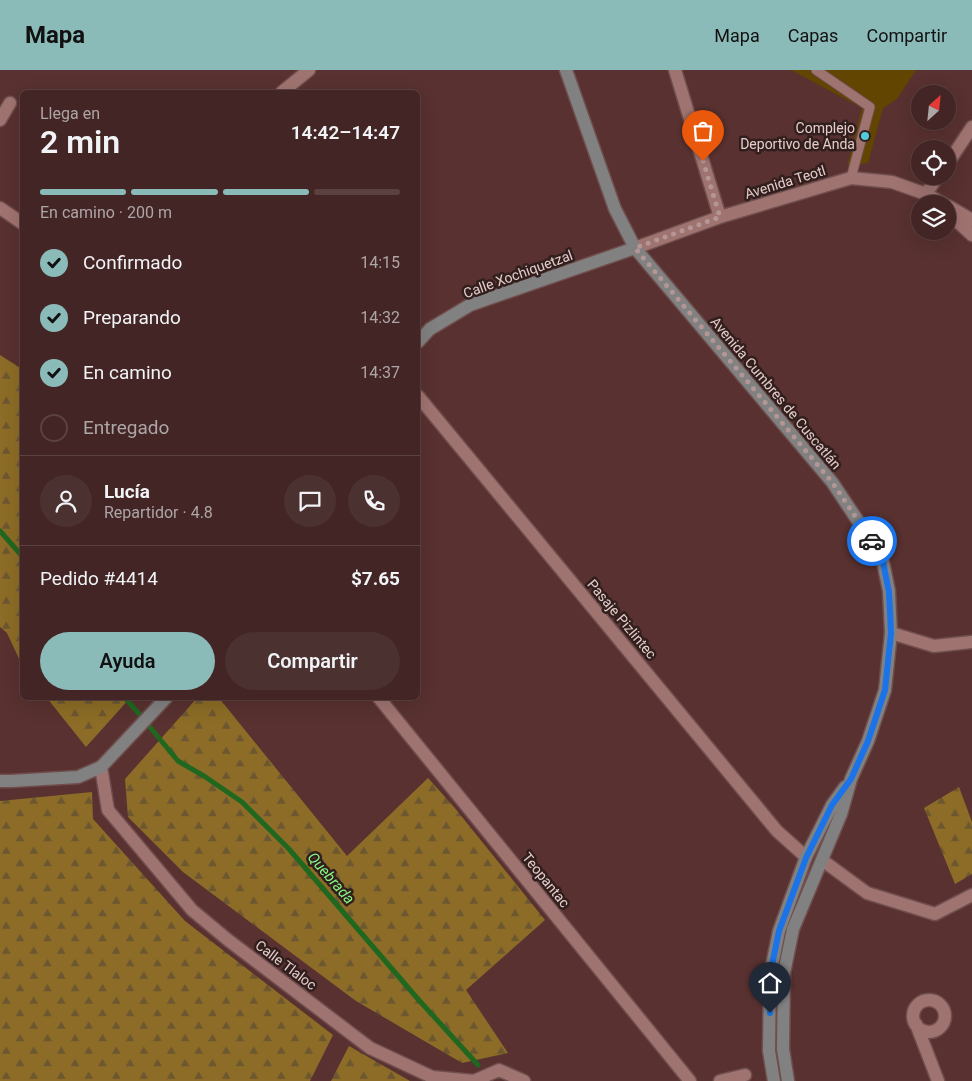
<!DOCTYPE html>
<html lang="es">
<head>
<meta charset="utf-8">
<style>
  :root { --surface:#422524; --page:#4c3131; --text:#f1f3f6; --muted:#aea5a6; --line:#5a4241; --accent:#8bbbb9 }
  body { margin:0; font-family:Roboto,sans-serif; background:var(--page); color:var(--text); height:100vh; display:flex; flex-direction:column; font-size:19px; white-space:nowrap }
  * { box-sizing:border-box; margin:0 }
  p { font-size:16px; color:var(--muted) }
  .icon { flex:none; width:28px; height:28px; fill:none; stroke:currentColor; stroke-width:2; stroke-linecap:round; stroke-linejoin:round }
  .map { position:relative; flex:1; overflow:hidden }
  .panel { position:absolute; left:20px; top:20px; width:400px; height:610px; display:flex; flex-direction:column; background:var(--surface); border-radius:8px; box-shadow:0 5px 20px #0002,0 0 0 1px var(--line) }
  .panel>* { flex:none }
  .needle { width:32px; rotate:27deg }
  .buttons { position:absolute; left:911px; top:15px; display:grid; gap:10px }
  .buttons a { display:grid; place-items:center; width:45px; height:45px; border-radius:50%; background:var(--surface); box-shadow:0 5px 20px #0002,0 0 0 1px var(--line); font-size:25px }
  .pin { position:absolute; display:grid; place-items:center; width:42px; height:42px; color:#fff; margin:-51px -21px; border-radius:50% 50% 50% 0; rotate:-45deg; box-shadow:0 0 5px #0007 }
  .pin .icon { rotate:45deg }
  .courier { position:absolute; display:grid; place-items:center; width:50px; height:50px; margin:-25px; border:4px solid #1a73e8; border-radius:50%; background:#fff; color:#222; box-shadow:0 1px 6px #0007 }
  .headline em { font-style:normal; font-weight:600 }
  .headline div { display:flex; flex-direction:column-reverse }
  .headline { display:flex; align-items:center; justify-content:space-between; height:85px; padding:0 20px }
  h1 { font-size:32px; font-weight:600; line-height:38px }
  .bar { display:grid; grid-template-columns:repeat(4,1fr); gap:8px 5px; align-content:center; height:60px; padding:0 20px }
  .bar i { height:6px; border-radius:4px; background:var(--line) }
  .bar .active { background:var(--accent) }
  .bar p { grid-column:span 4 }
  .line { display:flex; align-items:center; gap:12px; padding:0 20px; border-top:1px solid var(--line) }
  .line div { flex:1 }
  .round { display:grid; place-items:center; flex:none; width:52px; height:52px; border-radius:26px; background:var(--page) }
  ol { padding:0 20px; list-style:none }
  li { display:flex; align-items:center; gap:15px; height:55px }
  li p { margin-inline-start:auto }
  li .icon { padding:5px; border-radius:50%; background:var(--accent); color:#111; stroke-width:4 }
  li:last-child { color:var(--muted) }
  li i { width:28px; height:28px; border:2px solid var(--line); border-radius:50% }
  .button { display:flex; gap:10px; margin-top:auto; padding:10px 20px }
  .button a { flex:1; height:58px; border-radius:30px; background:var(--accent); color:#111; font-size:20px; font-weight:600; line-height:58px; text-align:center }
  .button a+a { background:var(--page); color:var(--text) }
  header { display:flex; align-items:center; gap:30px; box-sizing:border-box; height:70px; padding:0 25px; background:var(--accent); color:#111 }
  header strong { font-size:24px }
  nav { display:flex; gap:28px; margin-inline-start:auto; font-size:18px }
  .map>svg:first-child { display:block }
  .forest { fill:url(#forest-firs) }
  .garden { fill:#614500 }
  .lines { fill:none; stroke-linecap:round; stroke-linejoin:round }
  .stream { stroke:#206720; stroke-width:5 }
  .service-casing { stroke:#6f4e4d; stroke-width:11 }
  .minor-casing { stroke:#6f4e4d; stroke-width:15 }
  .secondary-casing { stroke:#6f4e4d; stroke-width:15 }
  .service { stroke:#9f7370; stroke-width:9 }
  .minor { stroke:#9f7370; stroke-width:12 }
  .secondary { stroke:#818181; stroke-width:12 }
  .done { stroke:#b49695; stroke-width:5; stroke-dasharray:0 9 }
  .route { stroke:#1a73e8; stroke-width:6 }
  .poi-dot { fill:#52ccd6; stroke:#311f1e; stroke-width:2 }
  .labels { text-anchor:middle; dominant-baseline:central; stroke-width:5; stroke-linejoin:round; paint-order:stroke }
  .poi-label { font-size:14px; fill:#e6cdcb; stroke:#311f1e; text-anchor:end }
  .street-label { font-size:14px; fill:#e6cdcb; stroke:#311f1e }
  .water-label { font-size:15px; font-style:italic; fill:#85f781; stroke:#311f1e }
</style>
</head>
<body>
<header>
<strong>Mapa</strong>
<nav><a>Mapa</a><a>Capas</a><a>Compartir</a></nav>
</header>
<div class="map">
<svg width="972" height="1011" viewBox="0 0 972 1011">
  <defs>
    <pattern id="forest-firs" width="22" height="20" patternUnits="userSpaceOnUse" patternTransform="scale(1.25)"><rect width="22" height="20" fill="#8c6c26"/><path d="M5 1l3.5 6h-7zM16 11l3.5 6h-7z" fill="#6c5730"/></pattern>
  </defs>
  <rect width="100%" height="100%" fill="#583130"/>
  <path class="forest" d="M0 285 22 299V595L7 563 0 557Z
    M47 628H130L86 677Z
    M197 628H219L347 786 428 708 454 737 545 850 466 920 508 983 462 993 356 931 183 802 128 747 125 709Z
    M959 717 972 752V804L955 814 924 738Z
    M92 722 93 749 185 851 333 965 310 1011H0V731Z
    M349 976 410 1011H331Z"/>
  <path class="garden" d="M791 0H916L897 29 883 38 868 93 847 96 862 38Z"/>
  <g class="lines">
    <path class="stream" d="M0 461 22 486
      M125 628 141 646
      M149 656 178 691 204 706 242 732 289 779 417 928 478 995"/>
    <g class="service-casing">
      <path id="service" d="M816 0 870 37 851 108"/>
    </g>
    <g class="minor-casing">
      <path id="minor" d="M675 0 720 147
        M282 22 309 0
        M0 50 10 33
        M948 93 972 57
        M931 128 926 124 938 106
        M948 136 972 150
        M0 138 22 153
        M948 143 972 165
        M635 178 720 147 851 108 892 112 926 124 944 134
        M418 326 777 761 806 787
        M891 563 934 576 972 572
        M379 628 690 1011
        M101 697 108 740 192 840 228 870 370 978 432 1007 474 1011 499 1000 524 1011
        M822 790 867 823 935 844 972 825
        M913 946a16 16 0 1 1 32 0a16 16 0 1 1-32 0Z
        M916 954 938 1011
        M720 1011 745 1005"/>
    </g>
    <g class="secondary-casing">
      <path id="secondary" d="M566 0 615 139 635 178 832 412 870 469 883 492 889 521 891 563 885 620 868 671 851 709 841 744 793 859 784 903 783 979 788 1011
        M418 272 430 259 470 235 635 178
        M0 711H11L78 707 101 697 166 628
        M774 1011 769 981 770 905 779 861 806 787 832 735 845 717"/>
    </g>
    <use href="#service" class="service"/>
    <use href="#minor" class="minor"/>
    <use href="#secondary" class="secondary"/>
  </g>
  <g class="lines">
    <path class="done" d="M703 91 720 147 635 178 832 412 872 471"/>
    <path class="route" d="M770 943V905L779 861 806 788 832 735 851 709 868 671 885 620 891 563 889 522 883 492 872 471"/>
  </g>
  <circle class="poi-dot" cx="865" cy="66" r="5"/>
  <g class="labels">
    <g class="poi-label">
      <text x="855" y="58">Complejo<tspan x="855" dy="16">Deportivo de Anda</tspan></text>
    </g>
    <g class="street-label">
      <text transform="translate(785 112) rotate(-17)">Avenida Teotl</text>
      <text transform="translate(518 204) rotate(-20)">Calle Xochiquetzal</text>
      <text transform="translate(776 323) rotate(50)">Avenida Cumbres de Cuscatlán</text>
      <text transform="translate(622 549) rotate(50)">Pasaje Pizlintec</text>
      <text transform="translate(546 810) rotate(51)">Teopantac</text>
      <text transform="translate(286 895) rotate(37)">Calle Tlaloc</text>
    </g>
    <g class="water-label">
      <text transform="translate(331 808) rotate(49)">Quebrada</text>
    </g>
  </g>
</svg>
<div class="buttons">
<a><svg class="needle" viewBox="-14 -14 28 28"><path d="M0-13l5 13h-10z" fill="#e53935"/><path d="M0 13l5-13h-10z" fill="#aea5a6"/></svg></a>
<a><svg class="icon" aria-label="locate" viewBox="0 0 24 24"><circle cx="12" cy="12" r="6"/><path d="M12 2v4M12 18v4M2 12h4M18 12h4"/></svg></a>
<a><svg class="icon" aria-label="layers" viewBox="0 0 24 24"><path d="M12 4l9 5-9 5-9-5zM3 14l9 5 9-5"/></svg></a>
</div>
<div class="pin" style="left:703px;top:91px;background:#ea580c"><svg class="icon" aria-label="bag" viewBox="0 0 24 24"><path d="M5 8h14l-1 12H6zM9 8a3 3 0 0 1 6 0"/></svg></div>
<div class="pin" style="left:770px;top:943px;background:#1f2937"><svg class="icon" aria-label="home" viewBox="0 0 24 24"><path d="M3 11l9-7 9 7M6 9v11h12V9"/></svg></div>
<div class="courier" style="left:872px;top:471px"><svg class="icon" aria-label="car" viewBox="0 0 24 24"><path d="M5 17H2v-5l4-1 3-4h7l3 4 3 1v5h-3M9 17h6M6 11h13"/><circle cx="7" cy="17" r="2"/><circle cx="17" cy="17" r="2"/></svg></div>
<section class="panel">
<div class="headline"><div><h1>2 min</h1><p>Llega en</p></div><em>14:42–14:47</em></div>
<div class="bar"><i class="active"></i><i class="active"></i><i class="active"></i><i></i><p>En camino · 200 m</p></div>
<ol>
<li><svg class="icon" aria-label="check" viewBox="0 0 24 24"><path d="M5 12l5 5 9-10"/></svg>Confirmado<p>14:15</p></li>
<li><svg class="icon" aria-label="check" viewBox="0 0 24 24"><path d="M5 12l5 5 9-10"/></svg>Preparando<p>14:32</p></li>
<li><svg class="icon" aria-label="check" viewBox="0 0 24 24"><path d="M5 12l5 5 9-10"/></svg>En camino<p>14:37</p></li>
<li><i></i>Entregado</li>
</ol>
<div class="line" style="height:90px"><a class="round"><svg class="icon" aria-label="person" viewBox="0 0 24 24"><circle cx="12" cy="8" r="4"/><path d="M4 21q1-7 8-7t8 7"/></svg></a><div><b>Lucía</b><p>Repartidor · 4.8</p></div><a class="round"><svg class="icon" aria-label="chat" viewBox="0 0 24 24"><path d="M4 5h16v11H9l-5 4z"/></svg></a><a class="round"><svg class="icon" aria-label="phone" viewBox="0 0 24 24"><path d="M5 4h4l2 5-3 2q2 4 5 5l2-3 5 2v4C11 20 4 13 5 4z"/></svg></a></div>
<div class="line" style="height:65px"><div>Pedido #4414</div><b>$7.65</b></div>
<div class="button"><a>Ayuda</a><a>Compartir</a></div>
</section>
</div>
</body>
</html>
